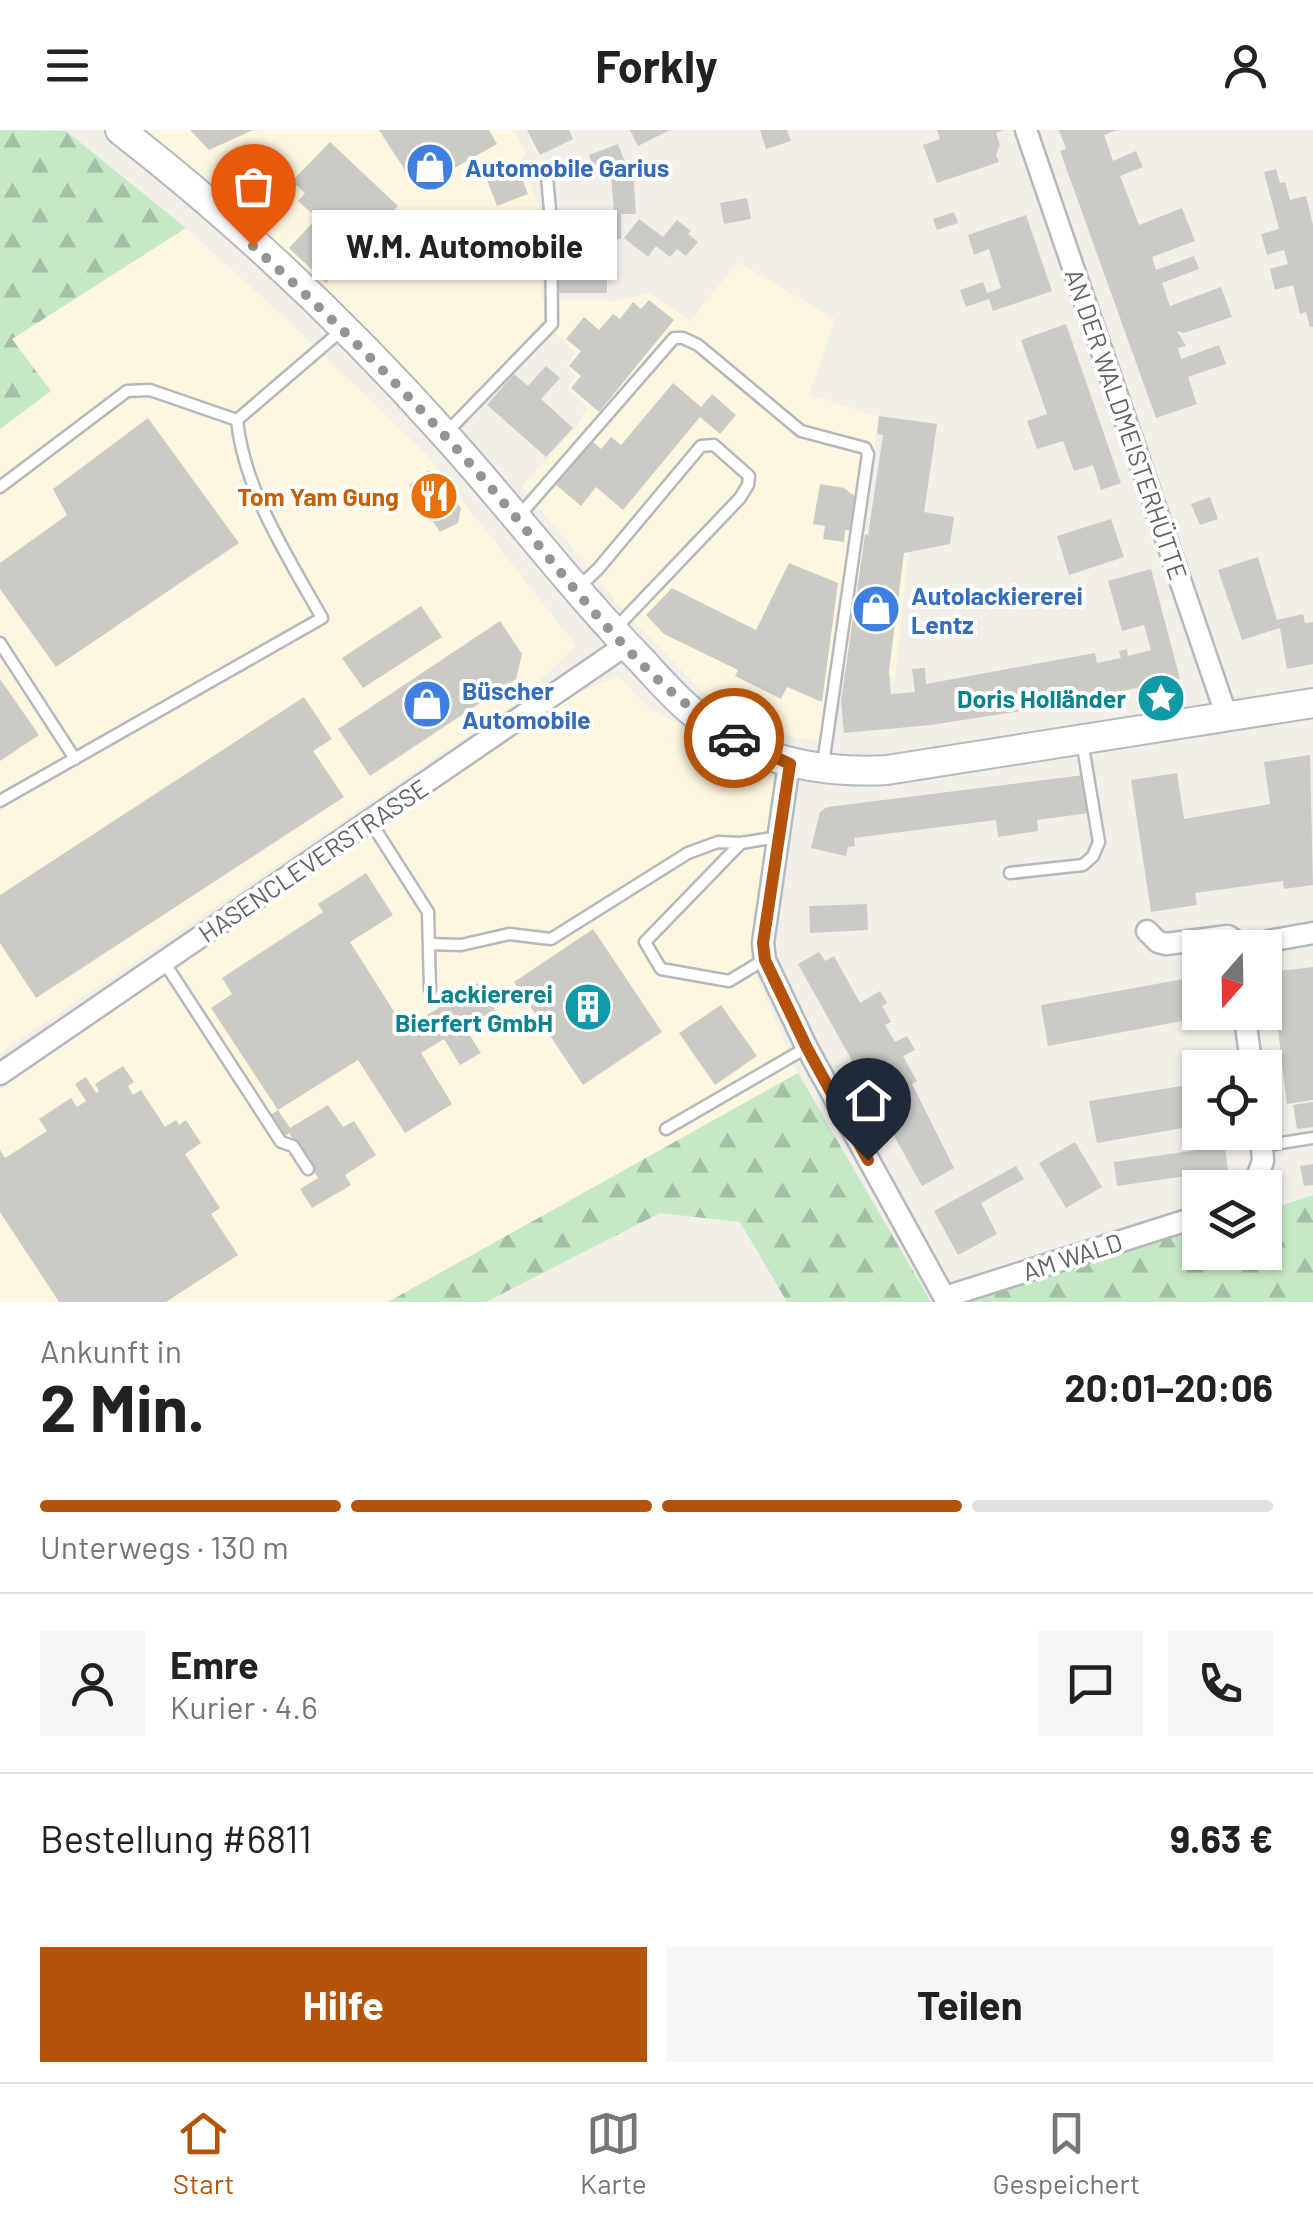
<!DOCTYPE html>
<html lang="de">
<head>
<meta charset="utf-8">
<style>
  :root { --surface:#fff; --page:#f6f6f6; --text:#222; --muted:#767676; --line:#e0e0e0; --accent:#b45309 }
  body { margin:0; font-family:Barlow,sans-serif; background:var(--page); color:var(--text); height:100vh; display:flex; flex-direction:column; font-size:38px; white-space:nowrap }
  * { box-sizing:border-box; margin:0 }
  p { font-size:32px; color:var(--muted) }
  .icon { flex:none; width:55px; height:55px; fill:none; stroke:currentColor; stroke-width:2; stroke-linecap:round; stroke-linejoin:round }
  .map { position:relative; height:1172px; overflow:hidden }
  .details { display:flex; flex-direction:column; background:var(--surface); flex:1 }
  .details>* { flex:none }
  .needle { width:65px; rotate:200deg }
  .buttons { position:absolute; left:1182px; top:800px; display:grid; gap:20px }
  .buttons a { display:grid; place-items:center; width:100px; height:100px; border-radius:0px; background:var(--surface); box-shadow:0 2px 8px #0004; font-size:50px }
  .pin { position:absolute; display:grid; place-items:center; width:85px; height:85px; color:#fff; margin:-102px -42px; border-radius:50% 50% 50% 0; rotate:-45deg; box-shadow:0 0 10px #0007 }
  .pin .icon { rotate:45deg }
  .courier { position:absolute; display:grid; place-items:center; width:100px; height:100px; margin:-50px; border:8px solid #b45309; border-radius:50%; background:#fff; color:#222; box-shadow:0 2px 12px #0007 }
  .bubble { position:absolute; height:70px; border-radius:0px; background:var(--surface); box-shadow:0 2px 8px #0004; font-size:32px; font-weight:700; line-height:70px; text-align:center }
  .overview em { font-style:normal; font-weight:700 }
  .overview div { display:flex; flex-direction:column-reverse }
  .overview { display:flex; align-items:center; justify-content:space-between; height:170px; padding:0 40px }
  h1 { font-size:65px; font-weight:700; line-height:75px }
  .bar { display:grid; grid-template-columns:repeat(4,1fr); gap:15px 10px; align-content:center; height:120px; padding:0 40px }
  .bar i { height:12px; border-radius:8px; background:var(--line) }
  .bar .on { background:var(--accent) }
  .bar p { grid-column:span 4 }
  .line { display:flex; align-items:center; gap:25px; padding:0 40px; border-top:2px solid var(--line) }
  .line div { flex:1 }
  .round { display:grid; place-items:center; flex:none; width:105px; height:105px; border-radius:0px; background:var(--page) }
  .cta { display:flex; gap:20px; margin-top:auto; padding:20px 40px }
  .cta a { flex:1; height:115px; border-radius:0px; background:var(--accent); color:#fff; font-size:40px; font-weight:700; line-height:115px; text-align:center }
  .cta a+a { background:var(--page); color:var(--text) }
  header { display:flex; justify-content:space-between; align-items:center; height:130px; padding:0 40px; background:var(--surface); font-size:45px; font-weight:700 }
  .tab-bar { display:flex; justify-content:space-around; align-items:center; height:140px; border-top:2px solid var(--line); background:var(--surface); font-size:28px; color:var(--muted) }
  .tab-bar a { display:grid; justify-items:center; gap:5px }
  .tab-bar .on { color:var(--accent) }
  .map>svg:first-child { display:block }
  .commercial { fill:#fef7e0 }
  .forest { fill:url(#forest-firs) }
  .building { fill:#cccac5 }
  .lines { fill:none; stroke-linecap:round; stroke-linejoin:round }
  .service-casing { stroke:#b5b8bc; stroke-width:15 }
  .minor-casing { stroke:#b5b8bc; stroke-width:25 }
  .secondary-casing { stroke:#b6babf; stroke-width:32 }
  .service { stroke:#fff; stroke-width:10 }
  .minor { stroke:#fff; stroke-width:20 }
  .secondary { stroke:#fff; stroke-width:28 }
  .done { stroke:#929495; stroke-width:10; stroke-dasharray:0 18 }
  .route { stroke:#b45309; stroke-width:12 }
  .labels { text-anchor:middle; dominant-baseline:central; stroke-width:8; stroke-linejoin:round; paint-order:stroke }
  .shop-label { font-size:25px; font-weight:bold; fill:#366cbe; stroke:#fff; text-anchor:start }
  .street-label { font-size:25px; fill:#5f6368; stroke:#fff }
  .food-label { font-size:25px; font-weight:bold; fill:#c56008; stroke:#fff; text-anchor:end }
  .culture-label { font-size:25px; font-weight:bold; fill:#0d838f; stroke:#fff; text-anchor:end }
</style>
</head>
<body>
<header><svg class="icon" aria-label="menu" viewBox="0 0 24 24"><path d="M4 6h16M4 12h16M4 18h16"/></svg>Forkly<svg class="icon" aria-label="person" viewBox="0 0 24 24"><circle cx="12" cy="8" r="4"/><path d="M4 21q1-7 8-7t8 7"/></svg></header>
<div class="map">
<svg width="1313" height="1172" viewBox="0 0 1313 1172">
  <defs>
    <pattern id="forest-firs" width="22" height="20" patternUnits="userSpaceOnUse" patternTransform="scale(2.5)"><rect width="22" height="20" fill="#c5e8c5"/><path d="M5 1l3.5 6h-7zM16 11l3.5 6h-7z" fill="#a3c0a4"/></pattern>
  </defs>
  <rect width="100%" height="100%" fill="#f1efe8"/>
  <path class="commercial" d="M146 0H514L526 24 521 31 541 83 542 170 617 171 650 163 690 191 738 132 835 189 809 264 878 287 863 401 910 409 895 548 829 539 819 611 797 608 748 590 705 564 622 479 522 356 576 297 588 277 567 258 575 246 566 235 576 223 542 191 449 293Z
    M186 98 286 189 427 325 576 516 516 573 0 923V299L51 261 12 209Z
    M619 546 651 579 774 648 750 831 798 943 388 1172H0V959L524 596 574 564Z"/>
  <path class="forest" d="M0 0 66 1 186 98 12 209 51 261 0 299Z
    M798 943 931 1172H787L740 1092 660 1083 486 1172H388Z
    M1313 1065V1172H960L1200 1095V1122H1265V1073L1277 1077Z"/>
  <path class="building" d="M190 0H253L209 20Z
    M379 0H489L497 14 417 59Z
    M527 0H569L573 9 540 25Z
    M630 0H670L638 16Z
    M760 0H787L791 11 766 19Z
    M937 0H1004L996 3 1000 15 996 25 999 32 937 53 923 15 940 9Z
    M1059 0H1117L1104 5 1113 31 1136 21 1143 37 1120 46 1139 95 1182 78 1195 111 1152 127 1156 140 1194 126 1199 139 1162 153 1170 176 1221 157 1232 187 1184 203 1177 201 1186 216 1178 218 1181 229 1219 215 1226 234 1188 247 1197 274 1156 288 1060 21 1066 19Z
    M330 12 398 76 326 153 289 118 317 88 298 71 305 63 292 51Z
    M618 14 627 37 633 38 636 84H621V109H607V163H557V108H576V84H614L611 43 598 48 589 25Z
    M518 38 528 64 497 76 487 50Z
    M1276 39 1280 53 1285 52 1290 70 1306 66 1313 95V197H1310L1306 182 1300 184 1293 155 1275 160 1270 139 1288 134 1284 120 1267 125 1261 104 1279 99 1264 42Z
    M747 68 751 89 724 94 720 73Z
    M954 82 958 93 937 100 933 89Z
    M1026 85 1052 161 993 181 989 169 966 177 960 160 983 152 987 163 1001 158 989 119 974 125 968 105Z
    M639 89 663 107 677 90 691 101 688 104 698 112 686 126 677 119 670 127 656 116 648 127 624 108Z
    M649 170 674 190 599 282 571 258 581 246 569 236 581 221 566 209 584 187 599 200 613 184 620 189 633 172 641 179Z
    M1066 194 1121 353 1101 360 1093 335 1074 341 1063 311 1037 319 1027 291 1047 284 1021 210Z
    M546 236 560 248 541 269 573 298 546 327 487 275 514 244 528 256Z
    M673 253 701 277 712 264 736 285 720 304 700 287 623 380 596 357 581 376 555 354 591 310 601 319 611 307 621 315Z
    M879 286 937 294 924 382 954 387 950 414 904 423 889 541 891 564 915 562 912 539 925 538 926 554 1095 523 1097 533 1121 528 1119 521 1127 519 1128 526 1151 520 1144 495 1122 501 1108 451 1151 439 1180 549 1040 578 931 595 844 603 841 571 865 404 868 405 883 305 877 304Z
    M148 288 239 413 56 537 0 459V433L67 385 53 359Z
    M429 340 461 378 458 393 440 402 409 355Z
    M820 354 844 358 856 367 850 400H845L844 412 823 409 825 396 813 394Z
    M1210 367 1218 389 1200 395 1191 374Z
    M1111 389 1124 427 1069 445 1057 406Z
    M1258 427 1277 490 1303 484 1305 493 1313 492V534L1287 539 1280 498 1242 510 1218 440Z
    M789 433 838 453 822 572 787 557 781 569 735 546 738 540 664 504 646 485 672 458 756 500Z
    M421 476 442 507 363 558 342 528Z
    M500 491 522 524 516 549 370 646 338 599Z
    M0 549 39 605 0 631Z
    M304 567 332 609 313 621 344 667 36 868 0 813V765Z
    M1310 625 1313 755 1284 759 1283 751 1195 763 1197 775 1151 782 1131 650 1177 643 1184 689 1270 674 1264 632Z
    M1084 645 1089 683 1037 690 1038 701 998 707 996 690 854 708 855 716 848 717 846 726 811 718 820 682 827 677Z
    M366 743 393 785 350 812 405 899 478 853 495 880 465 898 481 923 460 935 444 909 421 923 452 974 405 1003 358 930 278 980 211 878 232 864 222 848 323 782 318 774Z
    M867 774 868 800 810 803 809 776Z
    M593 799 662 902 583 955 514 852Z
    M819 822 825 831 834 826 860 873 880 861 887 873 882 876 891 892 885 895 895 912 907 906 915 920 903 926 917 951 912 954 954 1038 922 1056 798 834Z
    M1313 837V970L1287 974 1271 842Z
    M1200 846V882H1209V886L1048 916 1041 875Z
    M721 875 757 926 715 955 679 903Z
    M123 936 134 952 128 956 133 965 141 960 165 997 176 990 179 995 186 990 201 1013 185 1024 220 1078 211 1084 238 1125 166 1172H59L0 1082V1020L5 1028 47 1001 39 989 71 968 77 977 86 971 75 954 86 947 96 963 99 961 95 954Z
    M1200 953V995L1097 1013 1089 971Z
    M1313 972V997L1297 999 1293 975Z
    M328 975 343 997 354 991 376 1025 345 1045 351 1055 312 1078 300 1059 318 1048 289 1003 284 1007 269 986 278 980 290 998Z
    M1075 1012 1102 1057 1066 1078 1039 1033Z
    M1225 1016 1228 1040 1117 1056 1114 1032Z
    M1313 1034V1055L1304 1056 1300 1036Z
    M1016 1036 1024 1049 981 1073 997 1104 958 1125 934 1081Z"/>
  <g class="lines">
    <g class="service-casing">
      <path id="service" d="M446 303 552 194 551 91 547 47
        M0 357 127 261 150 260 237 290
        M519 386 674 208H683L698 215 801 301 865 318 868 324 823 634
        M580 456 598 439 701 316 714 315 749 346 748 355 740 368 614 500
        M0 513 75 629
        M0 671 322 488C288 427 244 360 237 290L342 200
        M370 691 428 782 430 859
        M741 713 645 812 661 839 729 851 764 830
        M1010 743 1083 735 1093 726 1099 712 1082 611
        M429 814 461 815 509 804 551 809 688 723 718 712 741 713 778 707
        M164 832 281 1012 293 1016 308 1039
        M666 999 806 918
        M1262 1016 1313 1008"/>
    </g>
    <g class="minor-casing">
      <path id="minor" d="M1026 0 1227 587
        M789 634 763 813 765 830 807 918 947 1172
        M1147 801 1158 812 1166 814 1228 806 1246 818
        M1259 818 1268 811 1313 803
        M1244 882 1252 938
        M0 944 626 515
        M1253 1058 1263 1031 1261 1002
        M945 1167 1200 1086"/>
    </g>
    <g class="secondary-casing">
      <path id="secondary" d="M120 0C237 91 348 196 447 307 513 380 572 459 641 530 658 548 675 569 695 584 751 630 816 644 887 640L1313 573"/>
    </g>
    <use href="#service" class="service"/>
    <use href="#minor" class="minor"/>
    <use href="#secondary" class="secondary"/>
  </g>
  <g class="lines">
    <path class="done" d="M253 116C337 192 418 273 492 359 566 445 635 548 734 608"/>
    <path class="route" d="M734 608 790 634 763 813 765 830 807 918 868 1030"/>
  </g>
  <defs>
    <g id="shop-disc" transform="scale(2.5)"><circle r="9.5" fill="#3f7fe0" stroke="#fff"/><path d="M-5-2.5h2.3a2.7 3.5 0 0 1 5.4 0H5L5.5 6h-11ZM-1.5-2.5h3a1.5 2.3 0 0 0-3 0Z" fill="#fff"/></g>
    <g id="restaurant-disc" transform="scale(2.5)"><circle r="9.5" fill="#e8710a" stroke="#fff"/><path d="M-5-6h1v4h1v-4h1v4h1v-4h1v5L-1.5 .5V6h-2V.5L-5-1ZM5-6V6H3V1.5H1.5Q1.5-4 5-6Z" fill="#fff"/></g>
    <g id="sight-disc" transform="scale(2.5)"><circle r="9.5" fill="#0f9aa8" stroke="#fff"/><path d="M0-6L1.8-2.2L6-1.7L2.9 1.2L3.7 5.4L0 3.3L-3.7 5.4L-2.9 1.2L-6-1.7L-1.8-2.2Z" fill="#fff"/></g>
    <g id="building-disc" transform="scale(2.5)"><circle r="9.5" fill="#0f9aa8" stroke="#fff"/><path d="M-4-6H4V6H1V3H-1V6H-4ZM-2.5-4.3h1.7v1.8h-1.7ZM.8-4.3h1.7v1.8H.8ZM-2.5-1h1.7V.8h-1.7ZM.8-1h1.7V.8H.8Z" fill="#fff"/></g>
  </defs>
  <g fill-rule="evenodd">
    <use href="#shop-disc" x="430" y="37"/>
    <use href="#restaurant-disc" x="434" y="366"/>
    <use href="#shop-disc" x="876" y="479"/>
    <use href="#sight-disc" x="1161" y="568"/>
    <use href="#shop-disc" x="427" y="574"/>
    <use href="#building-disc" x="588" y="877"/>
  </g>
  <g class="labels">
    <g class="shop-label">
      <text x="465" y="37">Automobile Garius</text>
      <text x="911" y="465">Autolackiererei<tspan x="911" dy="29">Lentz</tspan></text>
      <text x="462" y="560">Büscher<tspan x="462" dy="29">Automobile</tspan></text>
    </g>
    <g class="street-label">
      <text transform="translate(1127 294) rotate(71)">AN DER WALDMEISTERHÜTTE</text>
      <text transform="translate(313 730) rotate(-34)">HASENCLEVERSTRASSE</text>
      <text transform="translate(1072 1126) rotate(-18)">AM WALD</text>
    </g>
    <g class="food-label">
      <text x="399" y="366">Tom Yam Gung</text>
    </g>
    <g class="culture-label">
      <text x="1126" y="568">Doris Holländer</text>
      <text x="553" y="863">Lackiererei<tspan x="553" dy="29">Bierfert GmbH</tspan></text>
    </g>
  </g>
</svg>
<div class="buttons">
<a><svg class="needle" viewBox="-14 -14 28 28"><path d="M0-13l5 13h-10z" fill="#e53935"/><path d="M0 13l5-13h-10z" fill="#767676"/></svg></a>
<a><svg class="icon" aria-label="locate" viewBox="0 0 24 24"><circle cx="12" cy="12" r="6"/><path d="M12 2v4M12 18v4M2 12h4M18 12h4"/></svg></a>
<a><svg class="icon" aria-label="layers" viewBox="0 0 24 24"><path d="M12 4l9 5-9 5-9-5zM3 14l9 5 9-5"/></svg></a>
</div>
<div class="pin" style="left:253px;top:116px;background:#ea580c"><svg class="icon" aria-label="bag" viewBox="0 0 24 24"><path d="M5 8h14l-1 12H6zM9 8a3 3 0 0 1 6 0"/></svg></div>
<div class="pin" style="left:868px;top:1030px;background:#1f2937"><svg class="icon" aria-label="home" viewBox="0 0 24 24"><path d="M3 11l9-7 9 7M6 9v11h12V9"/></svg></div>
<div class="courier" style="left:734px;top:608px"><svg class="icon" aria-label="car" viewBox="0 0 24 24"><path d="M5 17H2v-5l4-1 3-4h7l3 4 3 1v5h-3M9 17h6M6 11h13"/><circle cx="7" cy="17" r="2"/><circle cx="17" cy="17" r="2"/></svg></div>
<div class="bubble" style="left:312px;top:80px;width:305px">W.M. Automobile</div>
</div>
<section class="details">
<div class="overview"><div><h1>2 Min.</h1><p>Ankunft in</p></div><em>20:01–20:06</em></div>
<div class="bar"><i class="on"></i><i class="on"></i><i class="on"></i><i></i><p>Unterwegs · 130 m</p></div>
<div class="line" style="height:180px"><a class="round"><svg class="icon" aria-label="person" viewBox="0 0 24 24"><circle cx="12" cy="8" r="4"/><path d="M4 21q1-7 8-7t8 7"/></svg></a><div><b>Emre</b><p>Kurier · 4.6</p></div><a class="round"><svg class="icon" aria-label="chat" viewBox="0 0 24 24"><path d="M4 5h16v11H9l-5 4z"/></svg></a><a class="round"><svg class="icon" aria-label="phone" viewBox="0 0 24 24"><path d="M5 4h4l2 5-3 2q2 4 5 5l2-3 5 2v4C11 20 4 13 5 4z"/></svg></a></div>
<div class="line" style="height:130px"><div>Bestellung #6811</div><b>9.63 €</b></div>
<div class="cta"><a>Hilfe</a><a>Teilen</a></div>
</section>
<nav class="tab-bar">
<a class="on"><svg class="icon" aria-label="home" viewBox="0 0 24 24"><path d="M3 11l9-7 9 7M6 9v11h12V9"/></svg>Start</a>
<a><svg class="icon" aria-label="map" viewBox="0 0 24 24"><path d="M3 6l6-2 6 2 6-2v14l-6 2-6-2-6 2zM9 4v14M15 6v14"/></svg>Karte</a>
<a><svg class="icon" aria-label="saved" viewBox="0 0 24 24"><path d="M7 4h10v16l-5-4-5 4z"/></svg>Gespeichert</a>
</nav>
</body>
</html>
